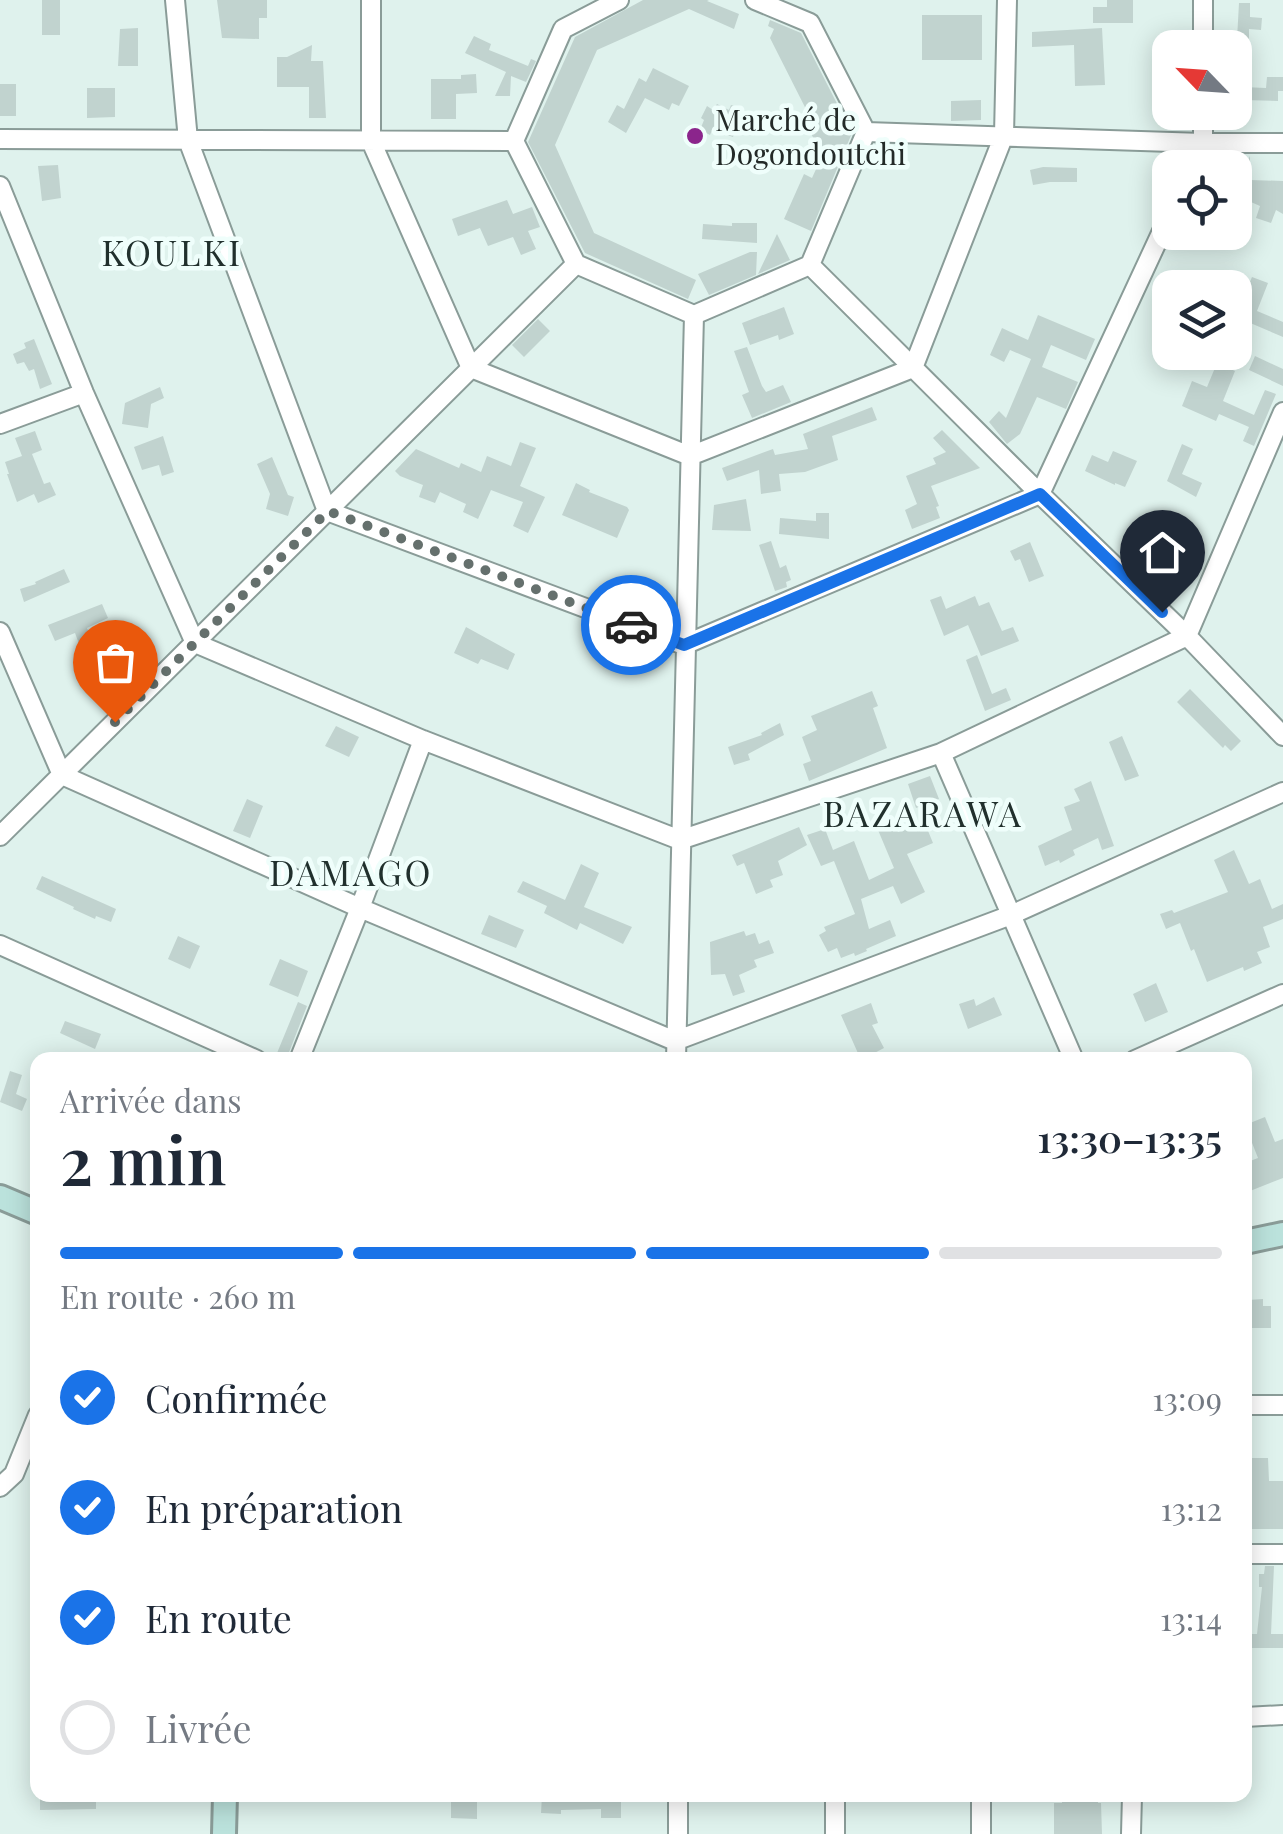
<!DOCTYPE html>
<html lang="fr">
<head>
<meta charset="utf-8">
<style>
  :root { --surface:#fff; --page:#f6f6f7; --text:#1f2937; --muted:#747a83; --line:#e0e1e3; --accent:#1a73e8 }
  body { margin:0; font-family:"Playfair Display",serif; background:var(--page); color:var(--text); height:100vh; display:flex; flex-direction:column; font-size:38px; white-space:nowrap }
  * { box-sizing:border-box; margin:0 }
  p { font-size:32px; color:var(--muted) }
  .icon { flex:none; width:55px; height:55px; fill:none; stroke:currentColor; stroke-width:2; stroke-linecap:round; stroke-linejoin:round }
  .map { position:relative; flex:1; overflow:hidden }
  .sheet { position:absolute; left:30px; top:1052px; width:1222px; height:750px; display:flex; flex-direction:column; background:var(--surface); border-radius:20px; box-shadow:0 5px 25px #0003 }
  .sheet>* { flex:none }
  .needle { width:65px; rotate:295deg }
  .buttons { position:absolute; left:1152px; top:30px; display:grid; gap:20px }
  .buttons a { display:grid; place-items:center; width:100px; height:100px; border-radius:20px; background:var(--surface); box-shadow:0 5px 25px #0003; font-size:50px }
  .pin { position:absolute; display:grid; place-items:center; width:85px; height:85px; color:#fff; margin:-102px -42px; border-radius:50% 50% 50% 0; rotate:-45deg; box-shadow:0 0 10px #0007 }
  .pin .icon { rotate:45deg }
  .courier { position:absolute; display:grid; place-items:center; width:100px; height:100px; margin:-50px; border:8px solid #1a73e8; border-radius:50%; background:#fff; color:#222; box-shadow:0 2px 12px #0007 }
  .headline em { font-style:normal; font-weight:600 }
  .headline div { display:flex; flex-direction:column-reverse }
  .headline { display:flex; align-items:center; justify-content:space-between; height:170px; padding:0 30px }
  h1 { font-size:65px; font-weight:600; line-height:75px }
  .bar { display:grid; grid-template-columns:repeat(4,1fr); gap:15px 10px; align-content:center; height:120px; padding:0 30px }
  .bar i { height:12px; border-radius:8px; background:var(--line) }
  .bar .current { background:var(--accent) }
  .bar p { grid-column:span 4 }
  ol { padding:0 30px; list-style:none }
  li { display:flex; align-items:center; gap:30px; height:110px }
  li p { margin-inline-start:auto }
  li .icon { padding:10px; border-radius:50%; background:var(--accent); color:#fff; stroke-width:4 }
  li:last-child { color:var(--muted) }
  li i { width:55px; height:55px; border:5px solid var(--line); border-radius:50% }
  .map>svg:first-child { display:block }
  .building { fill:#c1d3cf }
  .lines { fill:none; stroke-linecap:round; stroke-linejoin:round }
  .minor-casing { stroke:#8a9c98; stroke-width:22 }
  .secondary-casing { stroke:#8a9c98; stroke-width:28 }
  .minor { stroke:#fff; stroke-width:18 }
  .secondary { stroke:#bbe2dc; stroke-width:22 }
  .done { stroke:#65706d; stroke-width:10; stroke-dasharray:0 18 }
  .route { stroke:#1a73e8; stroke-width:12 }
  .poi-dot { fill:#8b258c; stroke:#effefb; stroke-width:4 }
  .labels { text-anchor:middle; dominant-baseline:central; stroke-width:9; stroke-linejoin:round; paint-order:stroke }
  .poi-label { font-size:30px; fill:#232a28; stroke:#effefb; text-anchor:start }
  .quarter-label { font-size:35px; letter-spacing:2.5px; fill:#21302d; stroke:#effefb }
</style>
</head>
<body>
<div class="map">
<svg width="1283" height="1834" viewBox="0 0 1283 1834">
  <rect width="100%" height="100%" fill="#dff2ed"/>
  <path class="building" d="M42 0H60V35H42Z
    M217 0H267V18H259V39L222 38Z
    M643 0H709L707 1 739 14 734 29 689 9 597 50 555 145 594 233 696 280 688 299 585 253 528 142 575 37Z
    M1107 0H1133V23H1093V7H1107Z
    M1239 3H1250V17L1262 18 1261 30 1249 29V39H1237Z
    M922 15H982V60H922Z
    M770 20 801 33 852 133 811 231 784 219 804 174 812 178 822 156 808 127 814 125 770 38 774 29 768 26Z
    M138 28V66H118L120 29Z
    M1102 28 1105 85 1075 86 1074 45 1032 47V32Z
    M474 36 491 44 489 50 528 66 531 59 536 61 526 82 511 76 510 96H495L506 72 465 53Z
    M312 45 311 61H323L326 118H309V87H277V57H287Z
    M653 68 689 86 679 106 672 103 669 110 645 98 626 133 608 122 617 105 624 109 639 78 646 82Z
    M476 74 477 93 456 94V119H431V79H461V75Z
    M1267 77H1283V91H1278V101L1243 100V87L1266 88Z
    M0 84H16V116H0Z
    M87 88H115V117L87 118Z
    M981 100V120L951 121V101Z
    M717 104 729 110 731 105 742 109 733 137 712 130 710 135 700 130 704 120 701 118 707 106 713 110Z
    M1250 156V180L1283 181V214L1276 210 1271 223 1256 218 1260 206 1235 195V187Z
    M58 165 61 198 42 201 38 166Z
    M1043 167 1077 168V182H1050L1033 185 1030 170Z
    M507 200 513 214 532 207 540 227 528 231 536 249 521 255 513 237 488 246 480 228 458 236 452 219Z
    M732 223H757V243L702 239 703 224 732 226Z
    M777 234 790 260 758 274Z
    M750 252H757L756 275 709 295 698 274Z
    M1252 277 1268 283 1257 311 1283 322V337L1248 322 1235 349V298L1242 301Z
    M784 307 794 334 779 340 778 335 750 345 742 323Z
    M1038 315 1095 339 1086 360 1051 345 1042 367 1078 382 1066 409 1037 397 1020 434 1007 444 989 422 999 411 1006 418 1031 359 1010 350 1004 362 990 355 1002 328 1028 340Z
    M538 319 550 331 524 357 512 345Z
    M34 339 52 384 40 389 34 369 29 371 24 362 17 364 13 354 26 348 24 343Z
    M747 347 762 386 766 392 783 385 791 402 752 418 742 395 749 392 734 351Z
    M1255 356 1283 369V386L1249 370Z
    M1217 363 1235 371 1223 401 1254 415 1265 390 1276 394 1254 446 1243 441 1249 427 1219 414 1216 421 1182 406 1192 381 1207 387Z
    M160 387 164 398 151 404 148 428 122 424 125 403Z
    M872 407 877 420 832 436 838 460 805 472 779 474 781 491 761 494 759 470 727 481 722 468 773 449 775 455 808 449 803 434Z
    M942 430 980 468 931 486 939 506 936 507 940 518 912 529 905 510 917 504 906 476 936 464 933 458 946 452 933 438Z
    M35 431 42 450 32 454 44 484 50 482 56 495 38 503 34 494 17 502 7 474H9L5 462 22 456 15 438Z
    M163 436 174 472 162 476 159 465 142 470 134 447Z
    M520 442 536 448 520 486 545 497 528 533 513 526 523 502 491 490 478 519 463 512 466 504 442 493 440 492 435 503 419 497 423 485 400 476 395 471 416 449 459 468 461 463 481 472 487 456 511 466Z
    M1182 444 1193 449 1182 474 1202 483 1196 497 1167 481Z
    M1113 451 1137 461 1125 487 1115 483V485L1085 471 1092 455 1108 462Z
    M272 457 288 495 294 497 288 516 266 509 270 494 257 464Z
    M576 483 590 490 589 492 627 507 629 510 617 538 562 515Z
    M746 499 751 531 712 530 714 505Z
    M816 513H829V539L779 534 780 518 816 521Z
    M771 541 780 568 786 565 791 580 786 582 787 587 775 591 759 545Z
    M1030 542 1044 576 1029 582 1020 559 1015 561 1010 551Z
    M64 569 70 582 24 602 20 589 36 584 35 582Z
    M941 596 946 609 975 596 979 606 989 602 1002 631 1013 627 1019 641 981 656 968 625 944 636 930 600Z
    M102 604 108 618 87 628 97 655 85 660 75 633 55 641 48 625Z
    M466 627 515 654 508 670 481 659 478 664 454 653Z
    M977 655 992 694 1006 688 1011 700 985 711 966 660Z
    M1190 689 1241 741 1231 751 1225 745 1223 748 1177 702Z
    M872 691 878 706 873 708 887 748 809 781 803 764 811 761 802 737 817 730 811 716Z
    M780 723 784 735 748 754 750 760 734 765 728 747 762 735 761 733Z
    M336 726 359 737 349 757 325 746Z
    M1122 736 1139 776 1125 781 1109 742Z
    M930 776 939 799 916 808 908 784Z
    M1091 781 1114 846 1102 850 1098 838 1073 850 1075 855 1060 863 1059 860 1045 866 1038 846 1072 830 1064 807 1080 801 1074 789Z
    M247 799 263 806 250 838 233 831Z
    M924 821 933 843 907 854 925 892 901 904 893 886 861 899 869 929 890 920 896 936 866 949 867 951 855 956 854 953 841 958 837 948 828 952 819 935 826 931 824 927 855 914 834 861 821 866 807 835 825 829 833 850 854 841 869 880 894 868 878 830 894 823 898 832Z
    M799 827 807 845 778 861 783 875 770 880 773 887 756 894 744 863 737 866 732 855Z
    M1234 850 1249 884 1260 879 1272 909 1283 904V919L1263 927 1270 947 1257 952 1262 963 1244 971 1243 967 1207 982 1194 949 1191 951 1180 923 1166 929 1160 914 1172 910 1174 913 1228 892 1214 860Z
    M581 864 599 873 584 907 632 927 623 944 580 923 577 930 544 913 547 906 517 892 523 881 565 900Z
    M42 876 116 909 111 922 96 916 95 919 73 909 74 907 36 889Z
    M489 915 524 930 516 948 481 934Z
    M744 931 746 936 755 933 759 944 769 940 774 953 754 960 757 967 739 975 745 992 733 996 725 974 711 975 710 942Z
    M178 936 200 946 190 969 168 959Z
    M280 959 308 971 298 997 269 985Z
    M1156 983 1168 1012 1145 1022 1133 994Z
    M994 997 1002 1015 968 1029 959 1004 974 999 976 1006Z
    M298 1002 307 1006 286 1060H281L275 1058Z
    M871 1003 878 1023 872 1025 884 1048 861 1060 841 1015Z
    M65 1021 101 1034 95 1049 60 1033Z
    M10 1071 22 1075 16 1094 27 1099 22 1111 0 1102Z
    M1265 1117 1275 1142 1283 1139V1178L1250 1191 1245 1176V1163L1258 1158 1245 1125Z
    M1263 1299V1306H1271V1328H1248V1300Z
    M1250 1458H1268L1269 1481H1283V1529H1245V1480H1250Z
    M1265 1566H1274L1271 1634H1283V1648H1245V1634H1257L1262 1587H1259V1574H1264Z
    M40 1795H96V1809L40 1810Z
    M451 1795H477V1819L451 1818Z
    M542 1795 621 1797V1818H601V1809L561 1810V1814L541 1813Z
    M1062 1795H1098V1803H1101L1102 1834H1054V1803H1062Z"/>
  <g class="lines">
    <g class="minor-casing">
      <path id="minor" d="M175 0 188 140 327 511 684 645 1040 494 1170 214
        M371 0V141L471 368 690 456 913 368 1004 135 1007 0
        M619 0 563 29 514 141 576 264 694 315 810 265 866 132 810 23 755 0
        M1203 48V0
        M866 132 1203 143H1283
        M0 139 514 141
        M1192 168 1203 143V112
        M0 186 84 393 195 643 423 740 680 840 941 753 1187 636 1283 412
        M810 265 1040 494 1187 636 1283 736
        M0 424 84 393
        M0 632 62 775 360 908 675 1041 1011 915 1283 792
        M941 753 1074 1060
        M0 836 576 264
        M0 945 257 1060
        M299 1060 360 908 423 740
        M676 1060 694 315
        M1135 1060 1283 994
        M1245 1405H1283
        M0 1487 14 1474 38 1415
        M1245 1554H1283
        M1245 1717 1283 1715
        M981 1795V1834
        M678 1834V1795
        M835 1834V1795
        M1131 1834 1132 1795"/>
    </g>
    <g class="secondary-casing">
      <path id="secondary" d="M0 1197 38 1213
        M1245 1242 1283 1234
        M224 1834 225 1795"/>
    </g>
    <use href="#minor" class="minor"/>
    <use href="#secondary" class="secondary"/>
  </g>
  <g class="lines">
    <path class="done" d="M115 722 328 511 631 625"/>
    <path class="route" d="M631 625 684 645 1040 494 1162 612"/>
  </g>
  <circle class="poi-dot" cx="695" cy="136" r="10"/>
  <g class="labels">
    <g class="poi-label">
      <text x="715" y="119">Marché de<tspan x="715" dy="34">Dogondoutchi</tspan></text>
    </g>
    <g class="quarter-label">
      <text x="172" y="251">KOULKI</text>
      <text x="923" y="812">BAZARAWA</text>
      <text x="351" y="871">DAMAGO</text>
    </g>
  </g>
</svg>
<div class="buttons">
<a><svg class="needle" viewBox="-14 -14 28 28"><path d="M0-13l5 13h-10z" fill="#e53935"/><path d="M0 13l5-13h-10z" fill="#747a83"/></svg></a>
<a><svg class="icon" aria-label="locate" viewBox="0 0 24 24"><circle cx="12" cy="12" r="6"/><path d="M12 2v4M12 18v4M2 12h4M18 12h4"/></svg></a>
<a><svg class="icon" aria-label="layers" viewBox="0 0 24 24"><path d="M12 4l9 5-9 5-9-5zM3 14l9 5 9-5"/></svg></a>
</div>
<div class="pin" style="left:115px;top:722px;background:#ea580c"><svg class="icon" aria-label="bag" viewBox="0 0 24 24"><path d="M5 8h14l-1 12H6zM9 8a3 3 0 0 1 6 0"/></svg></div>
<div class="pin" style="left:1162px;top:612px;background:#1f2937"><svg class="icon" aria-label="home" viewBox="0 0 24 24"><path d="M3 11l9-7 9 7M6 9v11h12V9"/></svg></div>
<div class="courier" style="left:631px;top:625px"><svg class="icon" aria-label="car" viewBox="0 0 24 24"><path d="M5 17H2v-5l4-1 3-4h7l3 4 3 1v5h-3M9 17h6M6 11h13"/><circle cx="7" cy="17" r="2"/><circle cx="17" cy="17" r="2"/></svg></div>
<section class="sheet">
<div class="headline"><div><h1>2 min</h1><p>Arrivée dans</p></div><em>13:30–13:35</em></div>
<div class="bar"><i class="current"></i><i class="current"></i><i class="current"></i><i></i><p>En route · 260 m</p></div>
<ol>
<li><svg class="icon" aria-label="check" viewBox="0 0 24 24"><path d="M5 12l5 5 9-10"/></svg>Confirmée<p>13:09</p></li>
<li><svg class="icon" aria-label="check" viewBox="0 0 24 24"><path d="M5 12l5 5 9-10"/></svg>En préparation<p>13:12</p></li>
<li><svg class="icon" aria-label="check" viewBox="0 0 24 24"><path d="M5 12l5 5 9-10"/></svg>En route<p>13:14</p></li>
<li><i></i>Livrée</li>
</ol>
</section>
</div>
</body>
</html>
